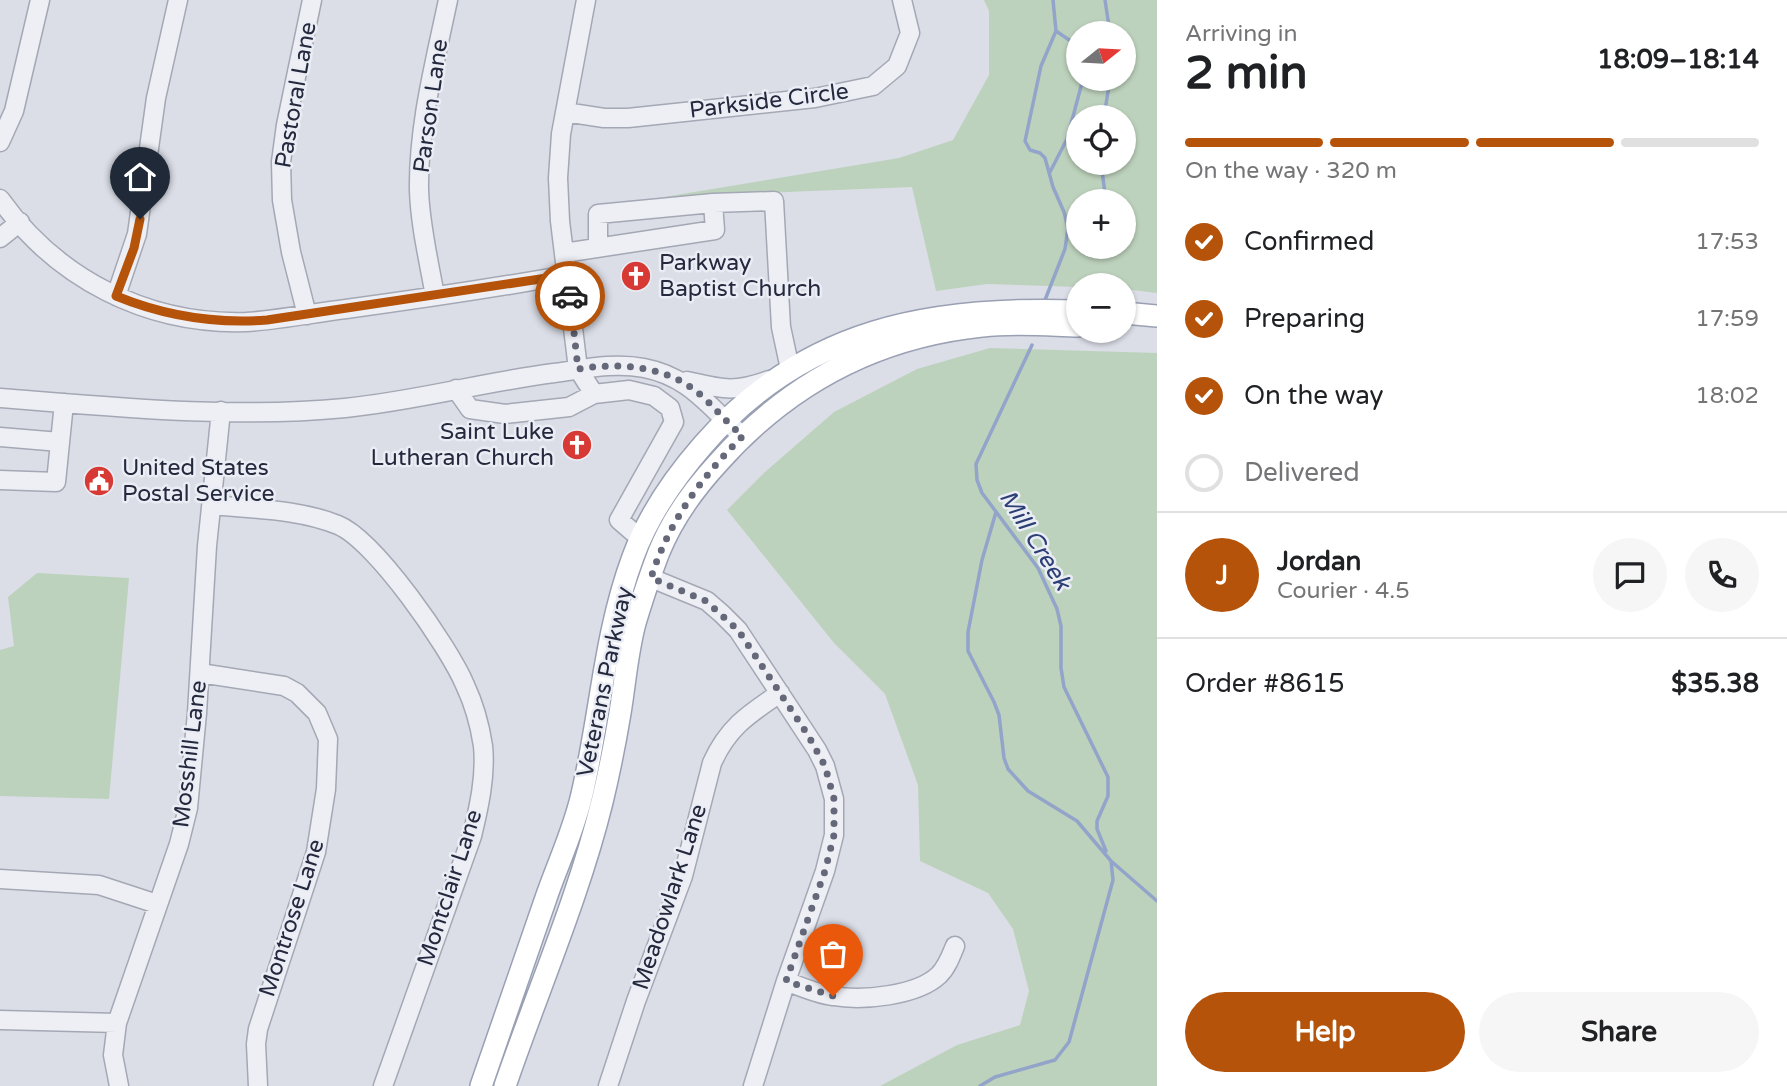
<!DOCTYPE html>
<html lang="en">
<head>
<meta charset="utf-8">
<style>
  :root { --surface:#fff; --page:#f6f6f6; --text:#202124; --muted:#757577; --line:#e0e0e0; --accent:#b45309 }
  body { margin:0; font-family:"Varela Round",sans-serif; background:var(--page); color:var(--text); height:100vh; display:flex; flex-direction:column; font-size:26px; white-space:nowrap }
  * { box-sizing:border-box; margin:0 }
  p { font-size:23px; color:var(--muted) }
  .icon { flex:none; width:38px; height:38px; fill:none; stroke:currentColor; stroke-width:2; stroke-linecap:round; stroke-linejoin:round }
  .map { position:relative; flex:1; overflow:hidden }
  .side { display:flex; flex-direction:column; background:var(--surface); width:630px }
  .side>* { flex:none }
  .needle { width:46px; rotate:72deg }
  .fabs { position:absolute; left:1066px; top:21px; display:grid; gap:14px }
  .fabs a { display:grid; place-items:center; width:70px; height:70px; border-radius:50%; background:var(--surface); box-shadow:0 2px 5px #0004; font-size:35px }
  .pin { position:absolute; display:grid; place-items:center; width:60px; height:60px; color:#fff; margin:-72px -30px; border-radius:50% 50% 50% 0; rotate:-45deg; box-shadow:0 0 7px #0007 }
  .pin .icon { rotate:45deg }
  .courier { position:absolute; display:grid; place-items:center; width:70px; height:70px; margin:-35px; border:5px solid #b45309; border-radius:50%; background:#fff; color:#222; box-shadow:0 2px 9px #0007 }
  .summary em { font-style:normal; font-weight:700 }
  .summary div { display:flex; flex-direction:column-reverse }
  .summary { display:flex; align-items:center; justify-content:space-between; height:119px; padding:0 28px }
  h1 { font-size:46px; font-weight:700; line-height:52px }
  .bar { display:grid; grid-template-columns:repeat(4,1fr); gap:10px 7px; align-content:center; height:84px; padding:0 28px }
  .bar i { height:9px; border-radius:5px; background:var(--line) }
  .bar .active { background:var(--accent) }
  .bar p { grid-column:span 4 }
  .line { display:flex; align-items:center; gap:18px; padding:0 28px; border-top:2px solid var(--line) }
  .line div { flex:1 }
  .round { display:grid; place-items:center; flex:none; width:74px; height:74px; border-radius:37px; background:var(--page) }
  ol { padding:0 28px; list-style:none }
  li { display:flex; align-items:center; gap:21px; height:77px }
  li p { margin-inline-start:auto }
  li .icon { padding:7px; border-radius:50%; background:var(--accent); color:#fff; stroke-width:4 }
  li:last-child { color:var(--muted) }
  li i { width:38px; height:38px; border:4px solid var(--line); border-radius:50% }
  .action { display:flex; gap:14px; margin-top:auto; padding:14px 28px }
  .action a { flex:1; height:80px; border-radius:42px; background:var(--accent); color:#fff; font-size:28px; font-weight:700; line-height:80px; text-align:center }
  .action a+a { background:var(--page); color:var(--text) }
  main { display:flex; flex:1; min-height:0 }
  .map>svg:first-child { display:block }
  .green { fill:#bdd2bc; fill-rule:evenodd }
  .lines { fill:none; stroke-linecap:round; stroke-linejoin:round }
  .stream { stroke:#93a4ca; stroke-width:3.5 }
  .minor-casing { stroke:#a4a8b4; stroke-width:21 }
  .major-casing { stroke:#9aa0b4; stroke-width:24 }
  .minor { stroke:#eeeff5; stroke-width:18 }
  .major { stroke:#fff; stroke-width:21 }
  .done { stroke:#646879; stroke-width:7; stroke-dasharray:0 12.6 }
  .route { stroke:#b45309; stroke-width:9 }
  .labels { text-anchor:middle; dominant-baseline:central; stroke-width:5; stroke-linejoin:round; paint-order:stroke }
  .street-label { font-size:23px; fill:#24293e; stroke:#ebedf5 }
  .poi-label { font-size:23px; fill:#24293e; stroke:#ebedf5; text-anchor:start }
  .water-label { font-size:24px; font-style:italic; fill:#2c3f75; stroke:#ebedf5 }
</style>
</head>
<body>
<main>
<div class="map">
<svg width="1157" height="1086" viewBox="0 0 1157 1086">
  <rect width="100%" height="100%" fill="#dbdee7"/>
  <path class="green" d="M984 0H1157V293L1124 289V285H1078V287L987 284 936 291 912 187 664 197 899 158 953 140 989 75V11ZM1078 33H1124V79H1078ZM1078 117H1124V163H1078ZM1078 201H1124V247H1078Z
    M990 348 1157 353V1086H880L957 1045 1020 1025 1029 991 1013 929 988 893 920 861 918 785 885 694 834 643 727 510 765 472 834 412 917 369Z
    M37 573 129 578 109 799 0 796V650L14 646 8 597Z"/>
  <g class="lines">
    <path class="stream" d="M1105 0 1110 33
      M1056 31 1078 46
      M1104 117 1110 79
      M1101 163 1106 201
      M1050 172 1067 139 1083 79
      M1045 300 1065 249 1068 228 1064 212 1053 187 1045 158 1040 153 1030 150 1025 141 1041 66 1056 31 1053 0
      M1032 345 976 464 977 480 982 493 1038 568 1057 609 1061 626V668L1064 687 1108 777V796L1097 821V829L1106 851
      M1111 861 1157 901
      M980 1086 995 1077 1055 1060 1069 1042 1113 880 1111 861 1077 821 1028 791 1008 769 1004 758 999 715 994 702 968 651V632L982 560 996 512"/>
    <g class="minor-casing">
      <path id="minor" d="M586 0 561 134 558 178 560 221 578 369 594 394
        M565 112 604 118H628L815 98 873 86 897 66 910 33 902 0
        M0 142 14 111 40 0
        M0 199C57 279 147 325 246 322 280 320 313 313 346 309 420 299 494 288 567 275
        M0 238 20 222
        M598 247V214L713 203
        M564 253 715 230 713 203 774 201 781 327 790 369
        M116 296 137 234 156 98 178 0
        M435 296C429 262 420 225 419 190 418 126 435 62 448 0
        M307 315 291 252 282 200 281 162 286 125 312 0
        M687 381C722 389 734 393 769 380
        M456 389 470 409 505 414 569 407 594 394 629 390 654 396 670 408 674 422 619 520 641 539
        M0 398C114 407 230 419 345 408 415 401 484 382 554 373 584 369 614 362 644 368 691 377 709 408 743 436
        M0 437 60 442
        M0 480 56 482 64 403
        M212 505C253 509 299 509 338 525 375 540 449 647 465 685 474 704 480 726 483 746 486 776 479 807 472 836L383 1086
        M651 578 707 601 722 614 738 630 817 750 825 766 834 799V835L825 871 786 981 753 1086
        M200 673 284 686 297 693 317 713 328 739 326 789 316 852 258 1029 256 1044 258 1086
        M0 879 99 885 157 904
        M786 981C801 987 817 994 833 996 862 1001 917 996 939 975 947 967 951 956 955 946
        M0 1020 117 1023
        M119 1086 113 1055 117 1023 179 844 188 808 197 713 207 546 221 411
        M608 1086 636 1001 683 876 712 763C728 727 749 714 780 693"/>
    </g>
    <g class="major-casing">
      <path id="major" d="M1124 313 1157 316
        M481 1086C503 1024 524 961 546 898 558 863 574 830 582 794 601 714 604 635 633 557 648 516 675 477 703 445 804 328 931 306 1078 311
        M505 1086C537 992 578 899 602 802 609 773 615 743 620 713 625 683 627 653 635 623 642 600 650 575 659 552 672 520 694 489 718 463 788 384 875 337 982 326 1013 322 1046 325 1078 326"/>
    </g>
    <use href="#minor" class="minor"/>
    <use href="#major" class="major"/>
  </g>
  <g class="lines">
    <path class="done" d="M570 296 578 369C622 362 670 366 703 397 717 410 728 424 743 436 702 476 668 523 651 578L706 601 738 630 808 735 825 766 834 799V835L825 871 786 981 833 996"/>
    <path class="route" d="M140 219 134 248 116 296C165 316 215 324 267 320L567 275 570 296"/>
  </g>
  <defs>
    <g id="church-disc" transform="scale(1.575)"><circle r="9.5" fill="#d73935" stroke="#ebedf5"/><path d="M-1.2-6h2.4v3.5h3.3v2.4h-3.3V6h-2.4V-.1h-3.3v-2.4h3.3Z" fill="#fff"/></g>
    <g id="civic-disc" transform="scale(1.575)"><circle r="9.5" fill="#d73935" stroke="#ebedf5"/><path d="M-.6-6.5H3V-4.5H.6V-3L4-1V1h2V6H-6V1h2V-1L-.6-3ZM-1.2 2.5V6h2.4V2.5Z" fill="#fff"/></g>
  </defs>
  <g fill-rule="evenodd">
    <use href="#church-disc" x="636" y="276"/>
    <use href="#church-disc" x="577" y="445"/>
    <use href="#civic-disc" x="99" y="481"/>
  </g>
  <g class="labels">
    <g class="street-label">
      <text transform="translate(296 95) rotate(-80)">Pastoral Lane</text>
      <text transform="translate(769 101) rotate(-7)">Parkside Circle</text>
      <text transform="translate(431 106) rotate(-82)">Parson Lane</text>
      <text transform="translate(605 682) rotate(-78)">Veterans Parkway</text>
      <text transform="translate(190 754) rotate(-83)">Mosshill Lane</text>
      <text transform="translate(450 888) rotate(-72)">Montclair Lane</text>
      <text transform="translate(670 897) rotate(-72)">Meadowlark Lane</text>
      <text transform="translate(292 918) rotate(-72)">Montrose Lane</text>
    </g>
    <g class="poi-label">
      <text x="659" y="263">Parkway<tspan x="659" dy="26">Baptist Church</tspan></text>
      <text x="554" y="432" text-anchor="end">Saint Luke<tspan x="554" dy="26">Lutheran Church</tspan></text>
      <text x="122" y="468">United States<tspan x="122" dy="26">Postal Service</tspan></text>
    </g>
    <g class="water-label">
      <text transform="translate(1035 540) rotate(58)">Mill Creek</text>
    </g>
  </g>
</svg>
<div class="fabs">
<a><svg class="needle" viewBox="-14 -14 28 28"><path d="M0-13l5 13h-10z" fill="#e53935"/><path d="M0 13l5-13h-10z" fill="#757577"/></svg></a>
<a><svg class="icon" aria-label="locate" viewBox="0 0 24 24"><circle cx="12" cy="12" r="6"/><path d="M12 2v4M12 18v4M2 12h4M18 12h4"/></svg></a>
<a>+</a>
<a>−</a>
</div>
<div class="pin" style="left:833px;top:996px;background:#ea580c"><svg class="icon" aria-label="bag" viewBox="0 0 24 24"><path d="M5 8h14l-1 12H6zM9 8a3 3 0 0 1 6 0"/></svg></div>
<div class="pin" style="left:140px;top:219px;background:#1f2937"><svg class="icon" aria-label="home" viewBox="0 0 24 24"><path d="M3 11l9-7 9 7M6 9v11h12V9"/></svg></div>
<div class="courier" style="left:570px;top:296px"><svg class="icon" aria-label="car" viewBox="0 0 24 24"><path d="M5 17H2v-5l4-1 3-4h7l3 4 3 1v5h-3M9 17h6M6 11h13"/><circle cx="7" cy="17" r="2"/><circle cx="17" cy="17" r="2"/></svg></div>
</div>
<section class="side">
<div class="summary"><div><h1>2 min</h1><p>Arriving in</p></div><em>18:09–18:14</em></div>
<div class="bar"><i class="active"></i><i class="active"></i><i class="active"></i><i></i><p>On the way · 320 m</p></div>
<ol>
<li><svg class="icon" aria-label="check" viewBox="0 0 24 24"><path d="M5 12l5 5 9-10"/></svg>Confirmed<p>17:53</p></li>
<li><svg class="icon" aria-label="check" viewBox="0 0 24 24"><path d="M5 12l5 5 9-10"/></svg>Preparing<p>17:59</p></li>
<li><svg class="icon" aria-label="check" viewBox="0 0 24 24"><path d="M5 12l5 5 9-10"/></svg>On the way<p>18:02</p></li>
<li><i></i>Delivered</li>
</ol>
<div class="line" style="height:126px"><b class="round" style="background:var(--accent);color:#fff">J</b><div><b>Jordan</b><p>Courier · 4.5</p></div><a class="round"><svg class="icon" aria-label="chat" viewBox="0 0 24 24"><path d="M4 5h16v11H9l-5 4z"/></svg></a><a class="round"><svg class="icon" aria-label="phone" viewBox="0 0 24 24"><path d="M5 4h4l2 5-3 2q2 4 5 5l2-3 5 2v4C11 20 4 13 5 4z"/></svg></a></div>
<div class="line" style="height:91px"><div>Order #8615</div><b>$35.38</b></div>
<div class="action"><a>Help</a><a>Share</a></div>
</section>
</main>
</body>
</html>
